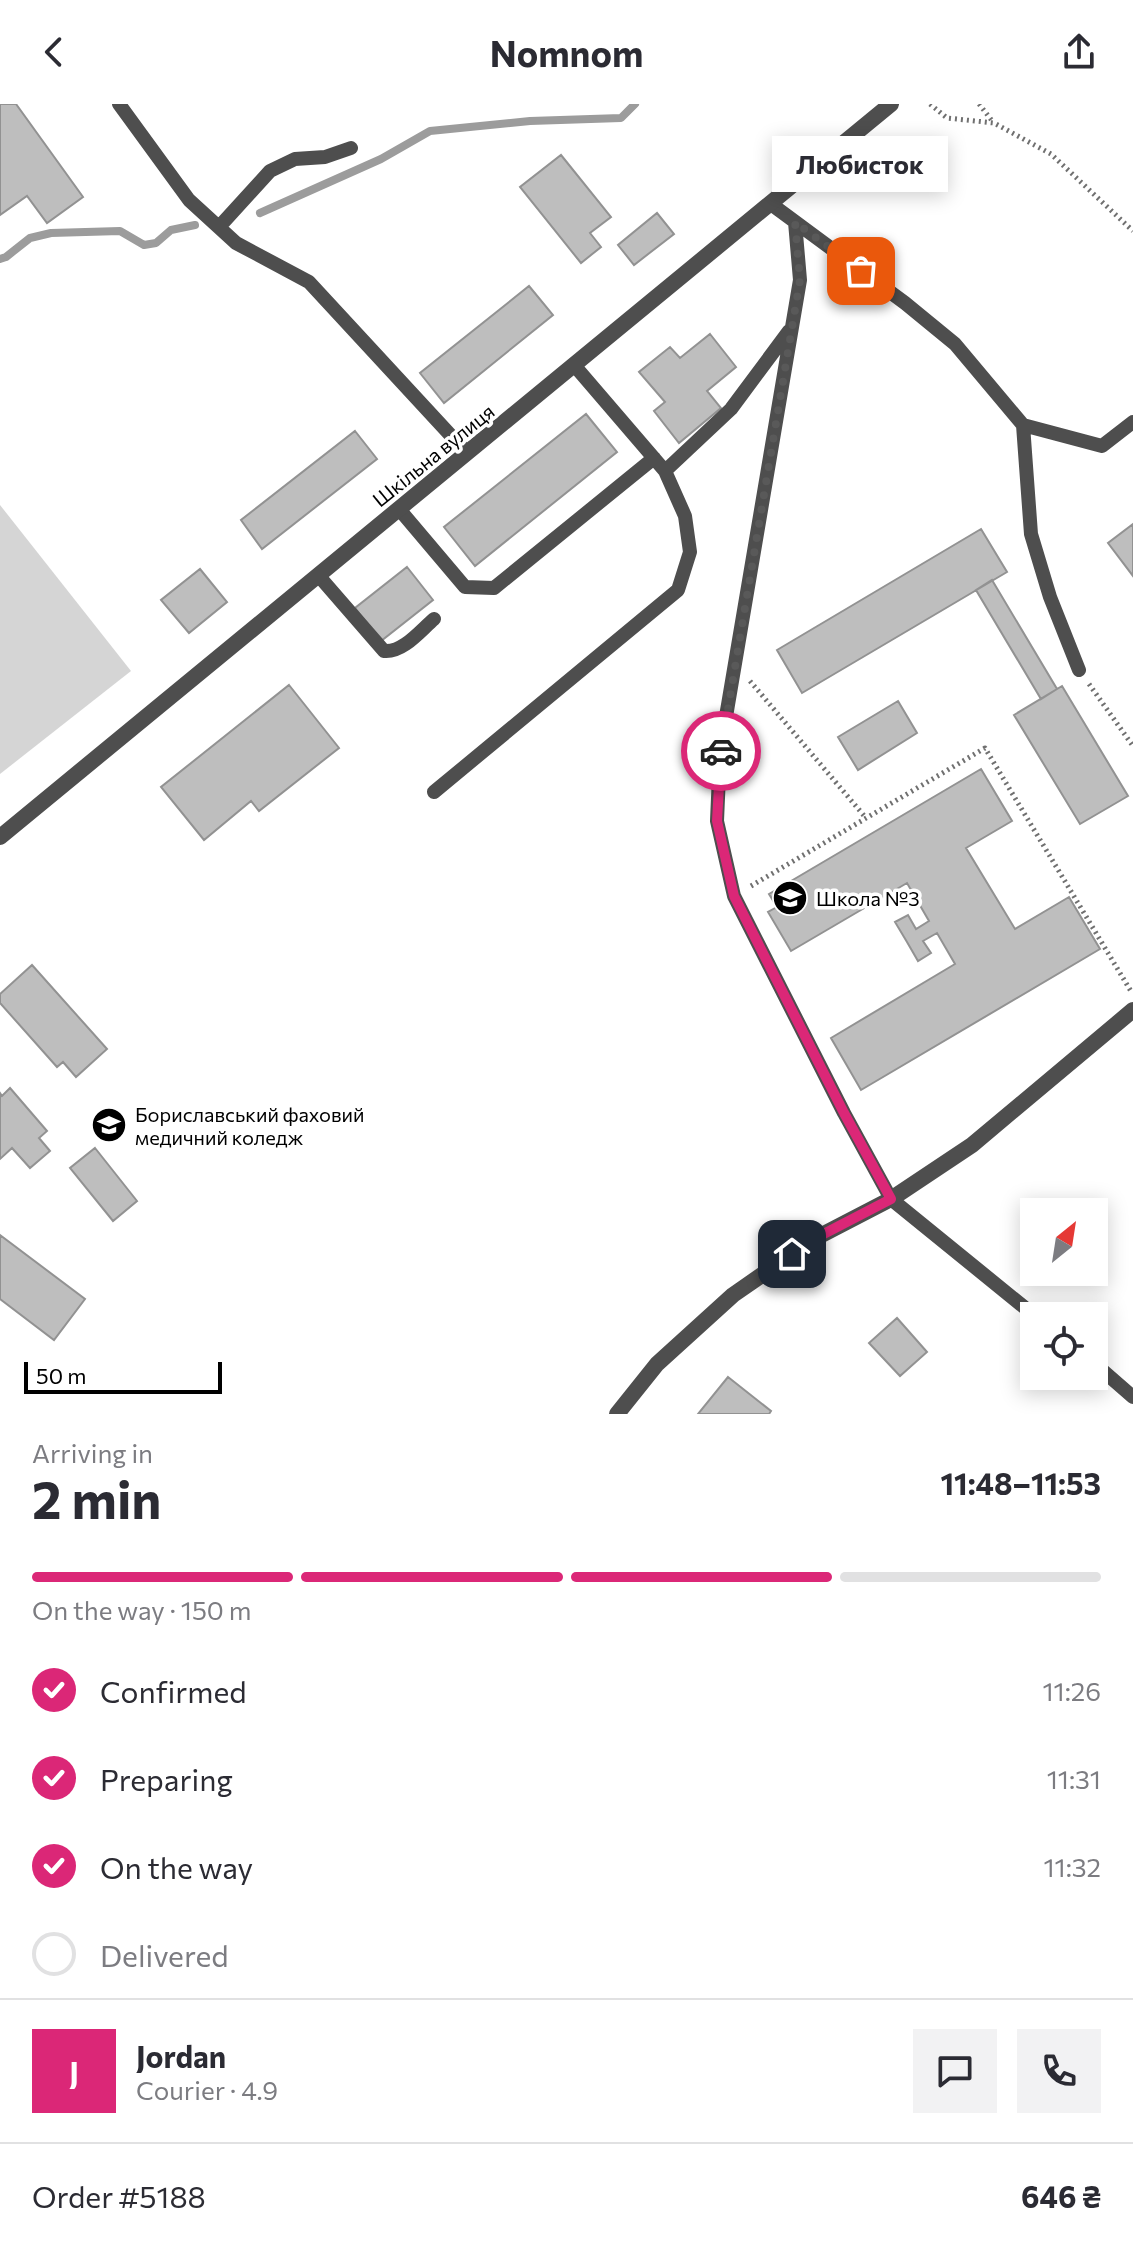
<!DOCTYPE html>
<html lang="en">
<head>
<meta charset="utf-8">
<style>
  :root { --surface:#fff; --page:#f2f2f3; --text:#2b2b33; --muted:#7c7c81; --line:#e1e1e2; --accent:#db2777 }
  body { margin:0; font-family:Commissioner,sans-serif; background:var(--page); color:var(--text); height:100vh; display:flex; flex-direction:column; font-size:30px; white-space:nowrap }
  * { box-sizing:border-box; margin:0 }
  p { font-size:26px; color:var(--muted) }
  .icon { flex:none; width:44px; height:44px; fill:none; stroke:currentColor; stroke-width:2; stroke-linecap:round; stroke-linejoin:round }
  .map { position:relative; height:1310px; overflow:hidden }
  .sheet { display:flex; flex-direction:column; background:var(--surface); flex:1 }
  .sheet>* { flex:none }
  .needle { width:52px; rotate:30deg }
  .buttons { position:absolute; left:1020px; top:1094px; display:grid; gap:16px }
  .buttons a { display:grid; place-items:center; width:88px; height:88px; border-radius:0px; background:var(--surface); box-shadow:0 4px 20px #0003; font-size:40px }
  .scale { position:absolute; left:24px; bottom:20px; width:198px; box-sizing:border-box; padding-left:8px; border:4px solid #000; border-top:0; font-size:22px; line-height:28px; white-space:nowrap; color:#000; -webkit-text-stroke:6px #fff; paint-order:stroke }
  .pin { position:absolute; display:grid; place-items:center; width:68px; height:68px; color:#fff; margin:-34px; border-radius:16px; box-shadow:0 4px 12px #0006 }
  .courier { position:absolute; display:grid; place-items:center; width:80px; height:80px; margin:-40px; border:6px solid #db2777; border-radius:50%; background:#fff; color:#222; box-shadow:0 2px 10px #0007 }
  .bubble { position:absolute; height:56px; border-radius:0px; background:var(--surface); box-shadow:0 4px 20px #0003; font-size:26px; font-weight:700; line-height:56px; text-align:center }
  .summary em { font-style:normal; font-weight:700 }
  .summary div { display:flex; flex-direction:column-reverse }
  .summary { display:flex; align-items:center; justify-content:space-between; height:136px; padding:0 32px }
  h1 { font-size:52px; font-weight:700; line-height:60px }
  .bar { display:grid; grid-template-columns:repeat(4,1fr); gap:12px 8px; align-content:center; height:96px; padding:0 32px }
  .bar i { height:10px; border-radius:6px; background:var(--line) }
  .bar .on { background:var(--accent) }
  .bar p { grid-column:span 4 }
  .line { display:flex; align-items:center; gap:20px; padding:0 32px; border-top:2px solid var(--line) }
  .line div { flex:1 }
  .round { display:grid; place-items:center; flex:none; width:84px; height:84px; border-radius:0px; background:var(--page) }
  ol { padding:0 32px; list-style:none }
  li { display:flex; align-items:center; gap:24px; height:88px }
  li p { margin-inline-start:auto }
  li .icon { padding:8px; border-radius:50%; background:var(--accent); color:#fff; stroke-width:4 }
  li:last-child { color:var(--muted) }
  li i { width:44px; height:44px; border:4px solid var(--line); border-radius:50% }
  header { display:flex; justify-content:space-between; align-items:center; height:104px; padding:0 32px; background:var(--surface); font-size:36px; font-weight:700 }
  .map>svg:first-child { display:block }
  .green { fill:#d5d5d5 }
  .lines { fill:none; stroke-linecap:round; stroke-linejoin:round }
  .stream { stroke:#9c9c9c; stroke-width:8 }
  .building { fill:#bebebe; stroke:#929292; stroke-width:2 }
  .path { stroke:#707070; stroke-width:5; stroke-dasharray:2 4; stroke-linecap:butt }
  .service { stroke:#4e4e4e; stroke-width:14 }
  .minor { stroke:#4e4e4e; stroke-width:16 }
  .tertiary { stroke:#4e4e4e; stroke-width:16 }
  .done { stroke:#595959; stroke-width:8; stroke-dasharray:0 14.4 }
  .route { stroke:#db2777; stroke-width:10 }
  .labels { text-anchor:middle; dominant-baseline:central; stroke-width:7; stroke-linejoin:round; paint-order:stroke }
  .street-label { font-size:20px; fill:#000; stroke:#fff }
  .poi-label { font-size:20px; fill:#000; stroke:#fff; text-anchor:start }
</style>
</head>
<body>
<header><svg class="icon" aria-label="back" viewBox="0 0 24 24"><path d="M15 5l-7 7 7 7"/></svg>Nomnom<svg class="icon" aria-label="share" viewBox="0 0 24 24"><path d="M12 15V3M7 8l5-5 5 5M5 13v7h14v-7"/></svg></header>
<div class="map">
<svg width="1133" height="1310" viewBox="0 0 1133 1310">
  <rect width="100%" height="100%" fill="#fff"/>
  <path class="green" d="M0 401 131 567 0 670Z"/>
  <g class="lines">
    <path class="stream" d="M260 109 381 55 430 27 530 17 621 14 635 0
      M0 155 6 153 30 134 51 129 120 127 144 141 156 139 171 126 195 121"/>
  </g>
  <path class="building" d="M0 0H16L83 93 47 119 27 92 0 111Z
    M561 51 611 113 590 129 601 143 581 159 520 83Z
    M657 109 674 130 634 161 618 141Z
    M529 182 553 211 444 299 420 269Z
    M710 230 736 263 707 287 721 304 679 339 654 307 665 298 639 268 670 243 680 254Z
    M586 310 617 348 475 462 444 423Z
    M355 327 377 355 262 445 241 416Z
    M1133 420V472L1108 439Z
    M981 425 1007 468 802 589 777 546Z
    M407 463 433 496 381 537 355 504Z
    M200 465 227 498 189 529 161 496Z
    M992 476 1057 585 1041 595 976 486Z
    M289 581 339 644 259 707 251 697 204 736 161 683Z
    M1062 582 1128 692 1080 720 1014 611Z
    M898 597 917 629 858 666 838 633Z
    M981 665 1012 717 966 744 1015 825 1069 793 1100 845 861 986 831 934 955 860 937 829 923 837 931 849 918 857 907 838 895 818 908 811 916 825 929 817 907 779 791 847 768 808 777 803 769 790Z
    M32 861 107 945 76 973 63 958 57 963 0 899V890Z
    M10 984 47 1027 39 1034 50 1047 30 1064 12 1044 0 1055V989L2 992Z
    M95 1044 137 1097 113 1117 70 1064Z
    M0 1131 85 1195 54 1236 0 1195Z
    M897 1214 927 1248 900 1272 869 1239Z
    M728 1273 771 1307 769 1310H698Z"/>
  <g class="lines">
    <path class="path" d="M930 0 947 14 994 19 1051 50 1133 127
      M979 0 993 18
      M750 577 866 714
      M1089 580 1133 642
      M751 782 985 644 1132 889"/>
    <path class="service" d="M119 0 189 96 236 139 309 178 467 349
      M771 100 905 199 955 240 1023 321 1102 342 1133 318
      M795 118 800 176 720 648 717 717 734 792 844 1009 891 1095 1035 1212
      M219 123 270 67 295 55 325 53 351 44
      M1023 321 1031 430 1050 493 1079 566
      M665 367 731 305 789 227
      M399 405 465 483 494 484 654 354
      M318 471 384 547C403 549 421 526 434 515
      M434 688 678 486 690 448 685 412 665 367 574 261
      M1094 1259 1133 1293"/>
    <path class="minor" d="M617 1310 657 1260 733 1191 812 1136 891 1095 972 1041 1133 906"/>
    <path class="tertiary" d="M0 733 891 0"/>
  </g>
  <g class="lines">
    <path class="done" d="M721 647 800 176 795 118 861 167"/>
    <path class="route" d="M721 647 717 717 734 792 844 1009 891 1095 812 1136 792 1150"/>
  </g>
  <defs>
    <g id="school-disc" transform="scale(1.8)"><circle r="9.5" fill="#000" stroke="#fff"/><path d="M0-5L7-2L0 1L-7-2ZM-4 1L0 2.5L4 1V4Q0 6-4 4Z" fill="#fff"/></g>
    <g id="university-disc" transform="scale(1.8)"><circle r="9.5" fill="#000" stroke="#fff"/><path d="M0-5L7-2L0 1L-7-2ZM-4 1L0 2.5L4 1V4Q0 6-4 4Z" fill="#fff"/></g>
  </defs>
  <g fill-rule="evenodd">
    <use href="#school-disc" x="790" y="794"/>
    <use href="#university-disc" x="109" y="1021"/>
  </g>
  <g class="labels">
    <g class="street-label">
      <text transform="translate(433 351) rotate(-39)">Шкільна вулиця</text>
    </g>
    <g class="poi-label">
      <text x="816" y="794">Школа №3</text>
      <text x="135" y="1010">Бориславський фаховий<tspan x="135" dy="23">медичний коледж</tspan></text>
    </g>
  </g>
</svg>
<div class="buttons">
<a><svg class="needle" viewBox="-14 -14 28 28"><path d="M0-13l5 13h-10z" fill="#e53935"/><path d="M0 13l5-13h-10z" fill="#7c7c81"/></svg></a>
<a><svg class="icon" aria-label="locate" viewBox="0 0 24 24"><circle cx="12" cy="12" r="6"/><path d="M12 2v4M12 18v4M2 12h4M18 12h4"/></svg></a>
</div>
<div class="scale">50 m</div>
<div class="pin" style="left:861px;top:167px;background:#ea580c"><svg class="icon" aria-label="bag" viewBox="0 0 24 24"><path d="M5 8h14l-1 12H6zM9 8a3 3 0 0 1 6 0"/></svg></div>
<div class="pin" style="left:792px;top:1150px;background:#1f2937"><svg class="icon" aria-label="home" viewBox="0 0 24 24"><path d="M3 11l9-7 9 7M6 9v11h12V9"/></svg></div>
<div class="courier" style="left:721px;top:647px"><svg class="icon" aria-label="car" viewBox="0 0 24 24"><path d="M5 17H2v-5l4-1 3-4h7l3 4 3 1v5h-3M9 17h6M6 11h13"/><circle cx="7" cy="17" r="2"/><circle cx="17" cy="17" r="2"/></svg></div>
<div class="bubble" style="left:772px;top:32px;width:176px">Любисток</div>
</div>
<section class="sheet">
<div class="summary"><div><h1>2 min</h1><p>Arriving in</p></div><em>11:48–11:53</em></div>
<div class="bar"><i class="on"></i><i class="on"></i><i class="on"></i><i></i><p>On the way · 150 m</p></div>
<ol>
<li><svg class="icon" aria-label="check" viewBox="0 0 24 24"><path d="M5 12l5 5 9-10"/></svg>Confirmed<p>11:26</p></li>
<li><svg class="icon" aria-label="check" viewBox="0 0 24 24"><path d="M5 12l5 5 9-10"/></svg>Preparing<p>11:31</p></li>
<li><svg class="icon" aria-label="check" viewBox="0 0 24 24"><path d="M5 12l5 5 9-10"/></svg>On the way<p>11:32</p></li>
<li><i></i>Delivered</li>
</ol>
<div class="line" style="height:144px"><b class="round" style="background:var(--accent);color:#fff">J</b><div><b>Jordan</b><p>Courier · 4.9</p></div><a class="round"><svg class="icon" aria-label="chat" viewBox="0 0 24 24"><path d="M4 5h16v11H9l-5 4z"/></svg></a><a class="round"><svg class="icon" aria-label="phone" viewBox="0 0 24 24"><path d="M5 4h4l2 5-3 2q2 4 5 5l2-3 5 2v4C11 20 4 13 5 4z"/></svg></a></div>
<div class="line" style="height:104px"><div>Order #5188</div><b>646 ₴</b></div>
</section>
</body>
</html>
